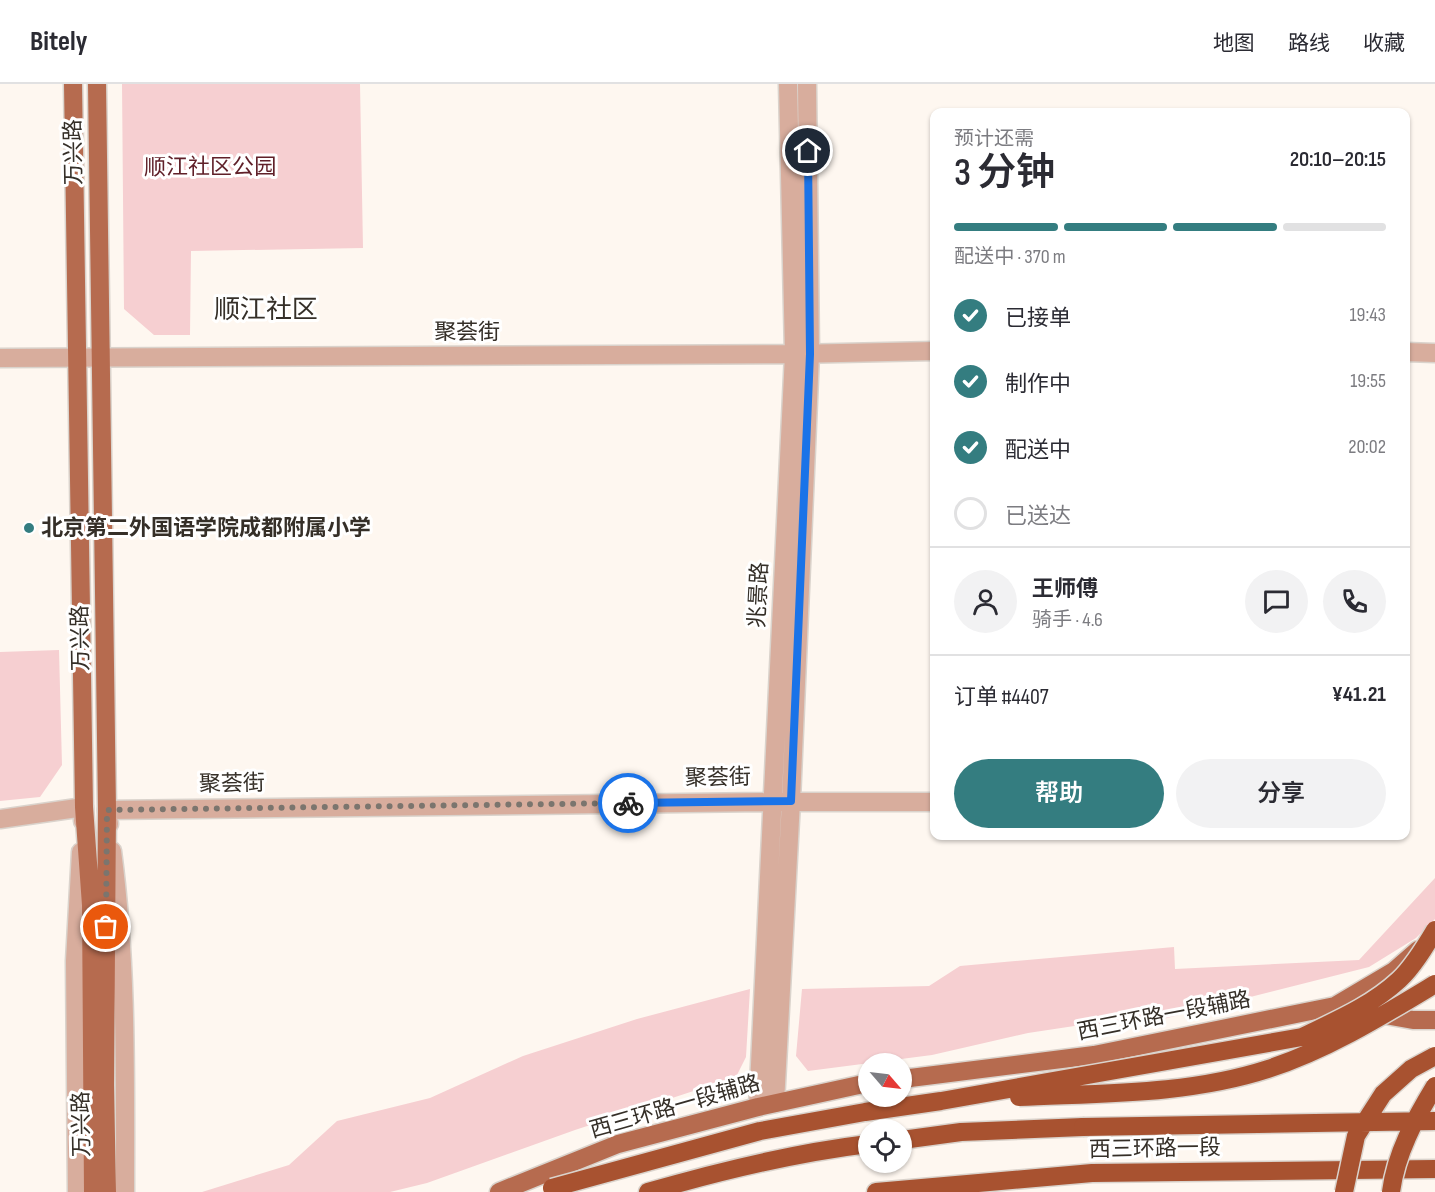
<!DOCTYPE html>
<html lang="zh">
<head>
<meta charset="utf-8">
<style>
  :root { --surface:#fff; --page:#f2f2f3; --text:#2b2b33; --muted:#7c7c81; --line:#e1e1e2; --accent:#347d80 }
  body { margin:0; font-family:"Sofia Sans Condensed","Noto Sans SC",sans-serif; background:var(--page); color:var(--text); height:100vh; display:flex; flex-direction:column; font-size:22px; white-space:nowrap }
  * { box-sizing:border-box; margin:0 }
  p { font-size:20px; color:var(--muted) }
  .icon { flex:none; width:33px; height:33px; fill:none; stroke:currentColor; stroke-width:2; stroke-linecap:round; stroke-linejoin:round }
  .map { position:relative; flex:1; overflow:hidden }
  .side { position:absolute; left:930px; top:24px; width:480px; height:732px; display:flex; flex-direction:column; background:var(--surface); border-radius:12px; box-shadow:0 2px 4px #0004 }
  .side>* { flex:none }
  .needle { width:39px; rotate:118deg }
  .fabs { position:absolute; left:858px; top:969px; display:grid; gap:12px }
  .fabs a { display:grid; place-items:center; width:54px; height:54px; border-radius:50%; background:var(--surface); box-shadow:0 2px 4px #0004; font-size:30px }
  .pin { position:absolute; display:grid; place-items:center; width:51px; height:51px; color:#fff; margin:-26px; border:3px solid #fff; border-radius:50%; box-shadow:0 2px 6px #0007 }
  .courier { position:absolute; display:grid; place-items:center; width:60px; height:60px; margin:-30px; border:4px solid #1a73e8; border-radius:50%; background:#fff; color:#222; box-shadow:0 2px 8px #0007 }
  .summary em { font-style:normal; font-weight:600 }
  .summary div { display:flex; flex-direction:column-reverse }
  .summary { display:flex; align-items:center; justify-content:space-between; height:102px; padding:0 24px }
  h1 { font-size:39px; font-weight:600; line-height:45px }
  .bar { display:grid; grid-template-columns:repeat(4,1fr); gap:9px 6px; align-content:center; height:72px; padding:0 24px }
  .bar i { height:8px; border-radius:4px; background:var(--line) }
  .bar .active { background:var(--accent) }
  .bar p { grid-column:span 4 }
  .line { display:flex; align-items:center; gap:15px; padding:0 24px; border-top:2px solid var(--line) }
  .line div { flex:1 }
  .round { display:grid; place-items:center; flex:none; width:63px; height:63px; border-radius:32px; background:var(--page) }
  ol { padding:0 24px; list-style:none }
  li { display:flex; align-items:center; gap:18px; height:66px }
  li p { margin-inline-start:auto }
  li .icon { padding:6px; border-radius:50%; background:var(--accent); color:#fff; stroke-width:4 }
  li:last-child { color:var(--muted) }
  li i { width:33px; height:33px; border:3px solid var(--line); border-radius:50% }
  .primary-button { display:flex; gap:12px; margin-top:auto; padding:12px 24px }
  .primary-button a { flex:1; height:69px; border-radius:36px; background:var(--accent); color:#fff; font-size:24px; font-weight:600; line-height:69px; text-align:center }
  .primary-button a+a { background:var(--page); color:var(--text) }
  header { display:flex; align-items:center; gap:36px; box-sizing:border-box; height:84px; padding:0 30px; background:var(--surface); border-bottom:2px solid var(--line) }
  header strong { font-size:28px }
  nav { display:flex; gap:33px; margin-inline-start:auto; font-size:21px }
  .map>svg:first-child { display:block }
  .green { fill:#f6cfd1 }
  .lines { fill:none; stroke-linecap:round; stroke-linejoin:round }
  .minor-casing { stroke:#dad3cc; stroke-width:21 }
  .major-casing { stroke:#dad3cc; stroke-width:21 }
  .highway-casing { stroke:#dad3cc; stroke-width:21 }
  .minor { stroke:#d8ad9d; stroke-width:18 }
  .major { stroke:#b66b4f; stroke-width:18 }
  .highway { stroke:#a85230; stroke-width:18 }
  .highway-bridge-casing { stroke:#dad3cc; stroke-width:21; stroke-linecap:butt }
  .highway-bridge { stroke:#a85230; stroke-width:18 }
  .done { stroke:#7b756e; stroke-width:6; stroke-dasharray:0 10.8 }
  .route { stroke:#1a73e8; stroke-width:8 }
  .poi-dot { fill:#347d80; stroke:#fff; stroke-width:2 }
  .labels { text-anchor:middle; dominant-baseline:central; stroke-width:6; stroke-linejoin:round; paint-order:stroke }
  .street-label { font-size:22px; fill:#352f28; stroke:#fff }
  .park-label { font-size:22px; fill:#602029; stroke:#fff }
  .poi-label { font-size:22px; font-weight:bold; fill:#352f28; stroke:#fff; text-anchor:start }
  .quarter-label { font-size:26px; fill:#352f28; stroke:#fff }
</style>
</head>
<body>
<header>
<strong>Bitely</strong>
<nav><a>地图</a><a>路线</a><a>收藏</a></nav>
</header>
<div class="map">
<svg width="1435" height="1108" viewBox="0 0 1435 1108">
  <rect width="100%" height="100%" fill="#fef7f0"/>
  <path class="green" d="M122 0H360L363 164 191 167 190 251H154L124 225Z
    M59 566 62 681 40 713 0 717V568Z
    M1435 794V835L1416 854 1369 883 1159 936 1081 941 1028 949 932 971 808 987 796 972 802 905 929 902 960 882 1174 863 1175 885 1359 876Z
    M750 905 746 973 736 993 575 1046 427 1099 390 1108H202L289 1081 337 1037 430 1014 523 972 637 935Z"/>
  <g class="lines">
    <g class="minor-casing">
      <path id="minor" d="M1406 268 1435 269
        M0 274 794 270 934 267
        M0 735 84 723 83 737
        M109 740 107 726 773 718H934
        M112 767C127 880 125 994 125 1108
        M775 1019 791 717 810 270 807 0
        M758 1023 794 270 788 0
        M77 1108 75 877 81 768"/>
    </g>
    <g class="major-casing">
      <path id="major" d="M73 0 84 723 91 821 93 1108
        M97 0 107 726 105 1001 107 1108
        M1335 922 1394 887 1418 866
        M902 995 1094 971 1335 922 1413 936H1435
        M499 1108 618 1060 758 1023 868 999"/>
    </g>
    <g class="highway-casing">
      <path id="highway" d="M902 1056 961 1048 1083 1043
        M648 1108C720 1087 794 1069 868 1060
        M876 1108 1092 1089 1435 1085"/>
    </g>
    <use href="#minor" class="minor"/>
    <use href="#major" class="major"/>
    <use href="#highway" class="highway"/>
    <g class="highway-bridge-casing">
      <path id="highway-bridge" d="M1019 1013C1101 1009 1188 1011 1268 985 1327 966 1382 932 1435 900
        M1083 1043 1435 1037
        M552 1104 760 1047 865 1028 941 1017 1302 953C1335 937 1371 922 1399 896 1413 883 1425 863 1435 846
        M1344 1108 1356 1052 1383 1010 1411 985 1435 972
        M1391 1108C1396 1069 1415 1035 1435 1002"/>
    </g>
    <use href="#highway-bridge" class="highway-bridge"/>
  </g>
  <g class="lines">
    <path class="done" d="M106 843 107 726 628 719"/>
    <path class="route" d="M628 719 791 717 810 270 808 67"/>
  </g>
  <circle class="poi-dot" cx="29" cy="444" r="6"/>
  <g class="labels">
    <g class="street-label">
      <text transform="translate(74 68) rotate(-91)">万兴路</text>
      <text x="467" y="248">聚荟街</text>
      <text transform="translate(759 511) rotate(-87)">兆景路</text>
      <text transform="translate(81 554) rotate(-91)">万兴路</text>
      <text transform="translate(718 694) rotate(-1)">聚荟街</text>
      <text transform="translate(232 700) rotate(-1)">聚荟街</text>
      <text transform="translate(1164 932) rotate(-11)">西三环路一段辅路</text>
      <text transform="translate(675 1023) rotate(-16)">西三环路一段辅路</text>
      <text transform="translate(82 1040) rotate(-91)">万兴路</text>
      <text transform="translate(1155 1065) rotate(-1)">西三环路一段</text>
    </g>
    <g class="park-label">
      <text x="210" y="83">顺江社区公园</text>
    </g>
    <g class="poi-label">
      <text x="41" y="444">北京第二外国语学院成都附属小学</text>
    </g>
    <g class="quarter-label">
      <text x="266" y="226">顺江社区</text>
    </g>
  </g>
</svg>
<div class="fabs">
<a><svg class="needle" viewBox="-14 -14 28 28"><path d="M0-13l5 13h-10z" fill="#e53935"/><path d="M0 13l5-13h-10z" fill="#7c7c81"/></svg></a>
<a><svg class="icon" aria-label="locate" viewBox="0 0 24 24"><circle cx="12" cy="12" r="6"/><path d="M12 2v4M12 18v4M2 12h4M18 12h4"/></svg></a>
</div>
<div class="pin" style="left:106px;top:843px;background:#ea580c"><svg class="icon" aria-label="bag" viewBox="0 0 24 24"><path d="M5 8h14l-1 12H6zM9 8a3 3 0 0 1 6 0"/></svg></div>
<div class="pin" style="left:808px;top:67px;background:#1f2937"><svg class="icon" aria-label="home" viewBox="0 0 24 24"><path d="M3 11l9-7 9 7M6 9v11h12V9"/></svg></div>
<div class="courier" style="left:628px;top:719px"><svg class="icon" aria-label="bike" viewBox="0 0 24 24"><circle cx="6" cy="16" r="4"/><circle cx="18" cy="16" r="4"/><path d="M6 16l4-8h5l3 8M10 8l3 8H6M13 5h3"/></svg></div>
<section class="side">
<div class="summary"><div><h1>3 分钟</h1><p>预计还需</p></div><em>20:10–20:15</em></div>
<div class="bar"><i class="active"></i><i class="active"></i><i class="active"></i><i></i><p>配送中 · 370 m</p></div>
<ol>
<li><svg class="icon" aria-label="check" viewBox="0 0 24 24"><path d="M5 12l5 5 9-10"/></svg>已接单<p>19:43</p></li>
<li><svg class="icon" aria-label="check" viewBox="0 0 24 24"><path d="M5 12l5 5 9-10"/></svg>制作中<p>19:55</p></li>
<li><svg class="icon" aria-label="check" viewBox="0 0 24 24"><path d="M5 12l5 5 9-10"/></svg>配送中<p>20:02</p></li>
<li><i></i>已送达</li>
</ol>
<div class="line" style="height:108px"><a class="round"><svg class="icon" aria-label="person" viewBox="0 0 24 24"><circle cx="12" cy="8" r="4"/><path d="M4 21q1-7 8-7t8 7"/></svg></a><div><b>王师傅</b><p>骑手 · 4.6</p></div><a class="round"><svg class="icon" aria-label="chat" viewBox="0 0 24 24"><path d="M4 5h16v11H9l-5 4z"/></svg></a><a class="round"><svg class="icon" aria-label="phone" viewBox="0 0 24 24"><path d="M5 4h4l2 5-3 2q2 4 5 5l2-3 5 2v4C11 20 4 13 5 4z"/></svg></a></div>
<div class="line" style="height:78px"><div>订单 #4407</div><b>¥41.21</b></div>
<div class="primary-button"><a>帮助</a><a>分享</a></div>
</section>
</div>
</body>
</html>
